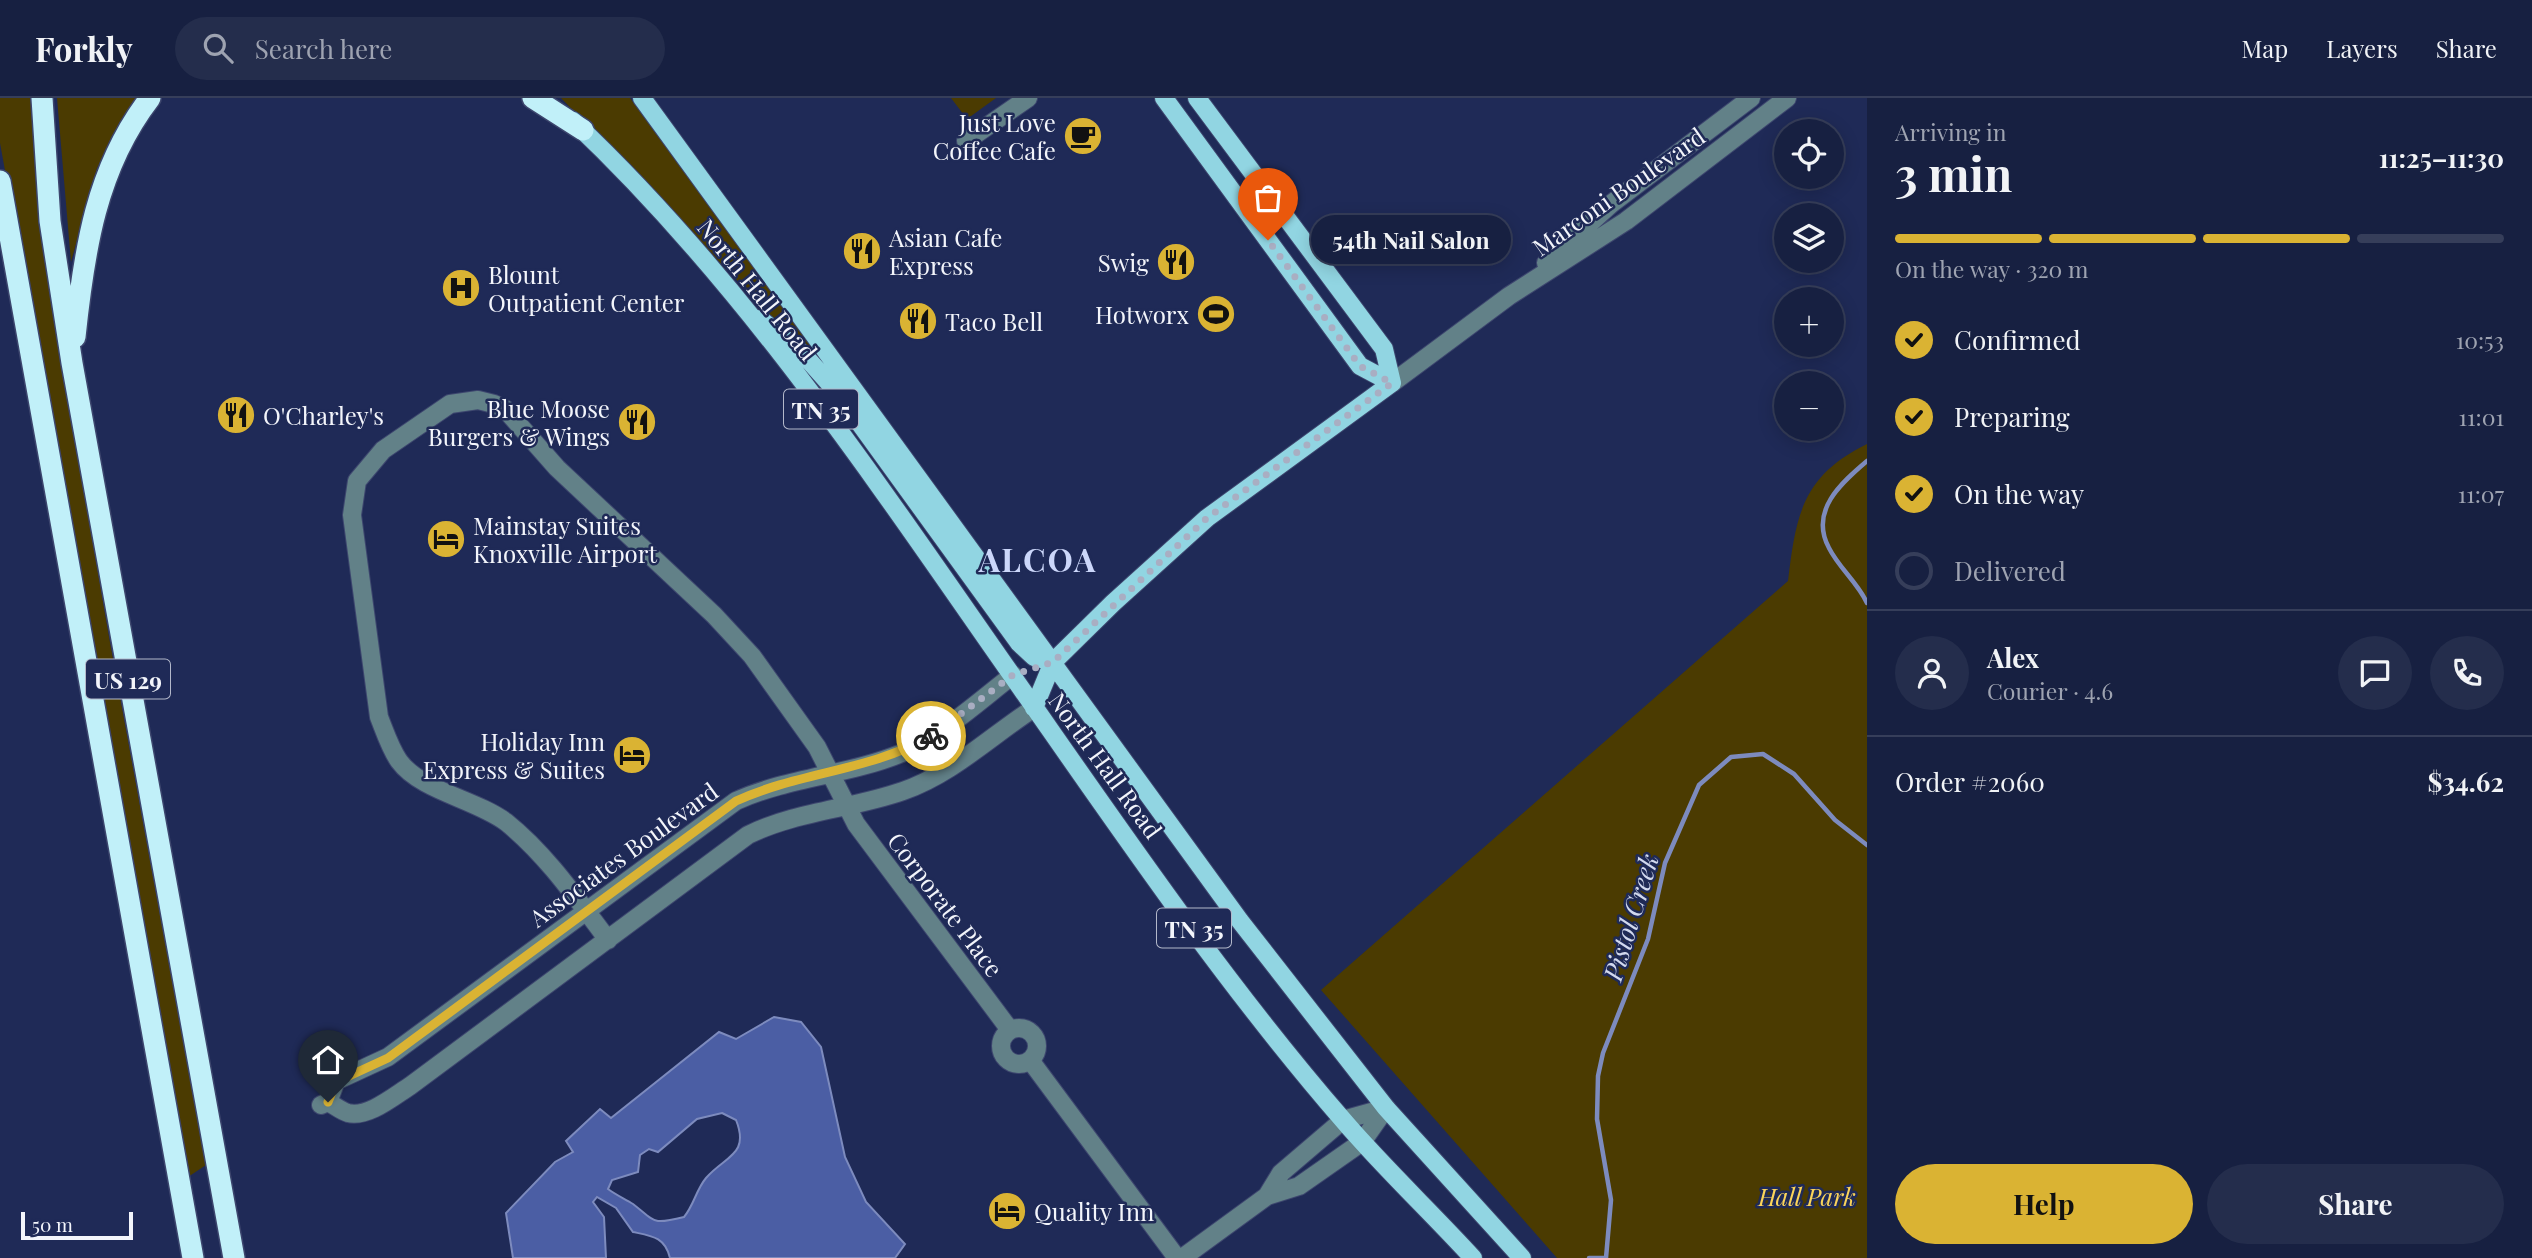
<!DOCTYPE html>
<html lang="en">
<head>
<meta charset="utf-8">
<style>
  :root { --surface:#172041; --page:#242d4c; --text:#f1f3f6; --muted:#9ea3b1; --line:#363e5a; --accent:#dab333 }
  body { margin:0; font-family:"Playfair Display",serif; background:var(--page); color:var(--text); height:100vh; display:flex; flex-direction:column; font-size:26px; white-space:nowrap }
  * { box-sizing:border-box; margin:0 }
  p { font-size:23px; color:var(--muted) }
  .icon { flex:none; width:38px; height:38px; fill:none; stroke:currentColor; stroke-width:2; stroke-linecap:round; stroke-linejoin:round }
  .map { position:relative; flex:1; overflow:hidden }
  .sheet { display:flex; flex-direction:column; background:var(--surface); width:665px }
  .sheet>* { flex:none }
  .fabs { position:absolute; left:1774px; top:21px; display:grid; gap:14px }
  .fabs a { display:grid; place-items:center; width:70px; height:70px; border-radius:50%; background:var(--surface); box-shadow:0 4px 18px #0003,0 0 0 2px var(--line); font-size:35px }
  .scale { position:absolute; left:21px; bottom:18px; width:112px; box-sizing:border-box; padding-left:7px; border:4px solid #f3f5fb; border-top:0; font-size:19px; line-height:24px; white-space:nowrap; color:#f3f5fb; -webkit-text-stroke:5px #1f2a57; paint-order:stroke }
  .pin { position:absolute; display:grid; place-items:center; width:60px; height:60px; color:#fff; margin:-72px -30px; border-radius:50% 50% 50% 0; rotate:-45deg; box-shadow:0 0 7px #0007 }
  .pin .icon { rotate:45deg }
  .courier { position:absolute; display:grid; place-items:center; width:70px; height:70px; margin:-35px; border:5px solid #dab333; border-radius:50%; background:#fff; color:#222; box-shadow:0 2px 9px #0007 }
  .bubble { position:absolute; height:49px; border-radius:24px; background:var(--surface); box-shadow:0 4px 18px #0003,0 0 0 2px var(--line); font-size:23px; font-weight:700; line-height:49px; text-align:center }
  .summary em { font-style:normal; font-weight:700 }
  .summary div { display:flex; flex-direction:column-reverse }
  .summary { display:flex; align-items:center; justify-content:space-between; height:119px; padding:0 28px }
  h1 { font-size:46px; font-weight:700; line-height:52px }
  .bar { display:grid; grid-template-columns:repeat(4,1fr); gap:10px 7px; align-content:center; height:84px; padding:0 28px }
  .bar i { height:9px; border-radius:5px; background:var(--line) }
  .bar .current { background:var(--accent) }
  .bar p { grid-column:span 4 }
  .line { display:flex; align-items:center; gap:18px; padding:0 28px; border-top:2px solid var(--line) }
  .line div { flex:1 }
  .round { display:grid; place-items:center; flex:none; width:74px; height:74px; border-radius:37px; background:var(--page) }
  ol { padding:0 28px; list-style:none }
  li { display:flex; align-items:center; gap:21px; height:77px }
  li p { margin-inline-start:auto }
  li .icon { padding:7px; border-radius:50%; background:var(--accent); color:#111; stroke-width:4 }
  li:last-child { color:var(--muted) }
  li i { width:38px; height:38px; border:4px solid var(--line); border-radius:50% }
  .button { display:flex; gap:14px; margin-top:auto; padding:14px 28px }
  .button a { flex:1; height:80px; border-radius:42px; background:var(--accent); color:#111; font-size:28px; font-weight:700; line-height:80px; text-align:center }
  .button a+a { background:var(--page); color:var(--text) }
  header { display:flex; align-items:center; gap:42px; box-sizing:border-box; height:98px; padding:0 35px; background:var(--surface); border-bottom:2px solid var(--line) }
  header strong { font-size:33px }
  nav { display:flex; gap:38px; margin-inline-start:auto; font-size:24px }
  .search { width:490px; height:63px; background:var(--page); display:flex; align-items:center; gap:18px; box-sizing:border-box; padding:0 24px; border-radius:38px; color:var(--muted); font-size:26px }
  main { display:flex; flex:1; min-height:0 }
  .map>svg:first-child { display:block }
  .green { fill:#4b3b01 }
  .water { fill:#4b5ea4; stroke:#7d8bbe; stroke-width:2; fill-rule:evenodd }
  .lines { fill:none; stroke-linecap:round; stroke-linejoin:round }
  .stream { stroke:#7d8bbe; stroke-width:4.5 }
  .minor-casing { stroke:#3d466e; stroke-width:20 }
  .major-casing { stroke:#3d466e; stroke-width:20 }
  .highway-casing { stroke:#3d466e; stroke-width:24 }
  .minor { stroke:#628188; stroke-width:18 }
  .major { stroke:#91d5e2; stroke-width:18 }
  .highway { stroke:#c1f0f9; stroke-width:21 }
  .done { stroke:#a9aec2; stroke-width:7; stroke-dasharray:0 12.6 }
  .route { stroke:#dab333; stroke-width:9 }
  .labels { text-anchor:middle; dominant-baseline:central; stroke-width:5; stroke-linejoin:round; paint-order:stroke }
  .shield { fill:#1f2a57; stroke:#b3b8ca; stroke-width:2 }
  .shield-label { font-size:23px; font-weight:bold; fill:#f3f5fb }
  .poi-label { font-size:24px; fill:#f3f5fb; stroke:#1f2a57; text-anchor:start }
  .street-label { font-size:24px; fill:#f3f5fb; stroke:#1f2a57 }
  .park-label { font-size:24px; font-style:italic; fill:#fbd45a; stroke:#1f2a57 }
  .water-label { font-size:26px; font-style:italic; fill:#d2d9ee; stroke:#1f2a57 }
  .district-label { font-size:32px; font-weight:bold; letter-spacing:2px; fill:#ccd7fa; stroke:#1f2a57 }
</style>
</head>
<body>
<header>
<strong>Forkly</strong>
<div class="search"><svg class="icon" aria-label="search" viewBox="0 0 24 24"><circle cx="10" cy="10" r="6"/><path d="M15 15l6 6"/></svg>Search here</div>
<nav><a>Map</a><a>Layers</a><a>Share</a></nav>
</header>
<main>
<div class="map">
<svg width="1867" height="1160" viewBox="0 0 1867 1160">
  <rect width="100%" height="100%" fill="#1f2a57"/>
  <path class="green" d="M0 0H31L52 205 109 539 206 1067 188 1079 0 45Z
    M57 0H140L97 70 71 164Z
    M561 0H630L842 291Z
    M951 0H996L967 21Z
    M1867 346V1160H1557L1321 892 1788 483C1796 417 1802 378 1867 346Z"/>
  <path class="water" d="M774 919 801 924 821 949 845 1059 866 1104 905 1146 895 1160H670C665 1139 652 1138 633 1134L616 1110 597 1099 593 1104 604 1119 606 1160H513L506 1115 555 1064 573 1054 566 1043 600 1011 611 1020 719 934 736 941ZM722 1015 736 1022C750 1057 725 1058 706 1080 696 1092 694 1107 684 1119 652 1127 656 1124 633 1106 625 1101 616 1097 608 1091L612 1082 638 1074 640 1057 649 1051 658 1054 697 1021Z"/>
  <g class="lines">
    <path class="stream" d="M1867 363C1841 385 1809 413 1829 450 1839 470 1858 485 1867 505
      M1589 1160H1606L1611 1102 1597 1021 1598 978 1603 955 1648 841 1665 765 1699 687 1731 659 1763 656 1794 676 1835 722 1867 747"/>
    <g class="minor-casing">
      <path id="minor" d="M966 43 1028 0
        M1546 165 1611 106 1751 0
        M1392 285 1509 198 1626 123 1787 0
        M608 842C577 801 546 756 506 724 475 701 421 693 399 663 390 650 385 634 379 619L352 417 357 383 383 352 450 306 478 302 494 306 505 311 557 370 714 517 752 558 817 649 856 726 1010 932
        M1001 948a18 18 0 1 1 36 0a18 18 0 1 1-36 0Z
        M1030 962 1177 1160
        M328 1004C334 1007 341 1013 348 1015 368 1020 394 998 410 988L748 737C797 713 852 711 903 693 952 676 991 638 1034 610
        M321 1007 328 1004 336 983 388 959 736 703C789 679 849 677 902 655 942 637 978 604 1013 577
        M1267 1098 1281 1075 1343 1022 1386 1010
        M1182 1160 1267 1098 1299 1088 1362 1044 1386 1010"/>
    </g>
    <g class="major-casing">
      <path id="major" d="M642 0 1240 823 1386 1010 1522 1160
        M1164 0 1360 268 1392 285
        M1197 0 1384 251 1392 285
        M573 23C756 196 893 409 1037 613 1134 752 1232 894 1343 1022 1384 1070 1431 1114 1473 1160
        M760 221 804 257 837 294 1019 545 1034 559 1053 564
        M1034 610 1053 564 1113 505 1207 420 1392 285"/>
    </g>
    <g class="highway-casing">
      <path id="highway" d="M42 0 50 123 72 265 234 1160
        M533 0 583 32
        M0 83 193 1160
        M75 239C84 153 96 70 150 0"/>
    </g>
    <use href="#minor" class="minor"/>
    <use href="#major" class="major"/>
    <use href="#highway" class="highway"/>
  </g>
  <g class="lines">
    <path class="done" d="M931 638 1013 577 1053 564 1207 420 1392 285 1360 268 1268 142"/>
    <path class="route" d="M328 1004 336 984 388 960 736 703C799 674 870 673 931 638"/>
  </g>
  <defs>
    <g id="cafe-disc" transform="scale(2.0125)"><circle r="9.5" fill="#dab333" stroke="#1f2a57"/><path d="M-5.5-4.5H6V0H3Q3 3.5 0 3.5H-2.5Q-5.5 3.5-5.5 0ZM3-3.2v2h1.7v-2ZM-6 4.5H4V6H-6Z" fill="#111"/></g>
    <g id="restaurant-disc" transform="scale(2.0125)"><circle r="9.5" fill="#dab333" stroke="#1f2a57"/><path d="M-5-6h1v4h1v-4h1v4h1v-4h1v5L-1.5 .5V6h-2V.5L-5-1ZM5-6V6H3V1.5H1.5Q1.5-4 5-6Z" fill="#111"/></g>
    <g id="hospital-disc" transform="scale(2.0125)"><circle r="9.5" fill="#dab333" stroke="#1f2a57"/><path d="M-5-5h3v3.5h4V-5h3V5h-3V1.5h-4V5h-3Z" fill="#111"/></g>
    <g id="stadium-disc" transform="scale(2.0125)"><circle r="9.5" fill="#dab333" stroke="#1f2a57"/><path d="M0-5a6.5 5 0 1 0 0 10a6.5 5 0 1 0 0-10ZM-3.5-1.8h7v3.6h-7Z" fill="#111"/></g>
    <g id="hotel-disc" transform="scale(2.0125)"><circle r="9.5" fill="#dab333" stroke="#1f2a57"/><path d="M-6-4.5h1.5V1H6V5H4.5V3h-9V5H-6ZM-4 0a1.8 1.8 0 1 1 3.6 0ZM.5 0V-2.5h3Q6-2.5 6 0Z" fill="#111"/></g>
  </defs>
  <g fill-rule="evenodd">
    <use href="#cafe-disc" x="1083" y="38"/>
    <use href="#restaurant-disc" x="862" y="153"/>
    <use href="#restaurant-disc" x="1176" y="164"/>
    <use href="#hospital-disc" x="461" y="190"/>
    <use href="#stadium-disc" x="1216" y="216"/>
    <use href="#restaurant-disc" x="918" y="223"/>
    <use href="#restaurant-disc" x="236" y="317"/>
    <use href="#restaurant-disc" x="637" y="324"/>
    <use href="#hotel-disc" x="446" y="441"/>
    <use href="#hotel-disc" x="632" y="657"/>
    <use href="#hotel-disc" x="1007" y="1113"/>
  </g>
  <g class="labels">
    <g class="shield">
      <rect x="784" y="291.5" width="74" height="39" rx="5"/>
      <rect x="86" y="561.5" width="84" height="39" rx="5"/>
      <rect x="1157" y="810.5" width="74" height="39" rx="5"/>
    </g>
    <g class="shield-label">
      <text x="821" y="311">TN 35</text>
      <text x="128" y="581">US 129</text>
      <text x="1194" y="830">TN 35</text>
    </g>
    <g class="poi-label">
      <text x="1056" y="24" text-anchor="end">Just Love<tspan x="1056" dy="28">Coffee Cafe</tspan></text>
      <text x="889" y="139">Asian Cafe<tspan x="889" dy="28">Express</tspan></text>
      <text x="1149" y="164" text-anchor="end">Swig</text>
      <text x="488" y="176">Blount<tspan x="488" dy="28">Outpatient Center</tspan></text>
      <text x="1189" y="216" text-anchor="end">Hotworx</text>
      <text x="945" y="223">Taco Bell</text>
      <text x="610" y="310" text-anchor="end">Blue Moose<tspan x="610" dy="28">Burgers &amp; Wings</tspan></text>
      <text x="263" y="317">O'Charley's</text>
      <text x="473" y="427">Mainstay Suites<tspan x="473" dy="28">Knoxville Airport</tspan></text>
      <text x="605" y="643" text-anchor="end">Holiday Inn<tspan x="605" dy="28">Express &amp; Suites</tspan></text>
      <text x="1034" y="1113">Quality Inn</text>
    </g>
    <g class="street-label">
      <text transform="translate(1618 93) rotate(-35)">Marconi Boulevard</text>
      <text transform="translate(758 191) rotate(51)">North Hall Road</text>
      <text transform="translate(1106 667) rotate(54)">North Hall Road</text>
      <text transform="translate(623 756) rotate(-36)">Associates Boulevard</text>
      <text transform="translate(946 806) rotate(53)">Corporate Place</text>
    </g>
    <g class="park-label">
      <text x="1807" y="1098">Hall Park</text>
    </g>
    <g class="water-label">
      <text transform="translate(1630 819) rotate(-73)">Pistol Creek</text>
    </g>
    <g class="district-label">
      <text x="1038" y="460">ALCOA</text>
    </g>
  </g>
</svg>
<div class="fabs">
<a><svg class="icon" aria-label="locate" viewBox="0 0 24 24"><circle cx="12" cy="12" r="6"/><path d="M12 2v4M12 18v4M2 12h4M18 12h4"/></svg></a>
<a><svg class="icon" aria-label="layers" viewBox="0 0 24 24"><path d="M12 4l9 5-9 5-9-5zM3 14l9 5 9-5"/></svg></a>
<a>+</a>
<a>−</a>
</div>
<div class="scale">50 m</div>
<div class="pin" style="left:1268px;top:142px;background:#ea580c"><svg class="icon" aria-label="bag" viewBox="0 0 24 24"><path d="M5 8h14l-1 12H6zM9 8a3 3 0 0 1 6 0"/></svg></div>
<div class="pin" style="left:328px;top:1004px;background:#1f2937"><svg class="icon" aria-label="home" viewBox="0 0 24 24"><path d="M3 11l9-7 9 7M6 9v11h12V9"/></svg></div>
<div class="courier" style="left:931px;top:638px"><svg class="icon" aria-label="bike" viewBox="0 0 24 24"><circle cx="6" cy="16" r="4"/><circle cx="18" cy="16" r="4"/><path d="M6 16l4-8h5l3 8M10 8l3 8H6M13 5h3"/></svg></div>
<div class="bubble" style="left:1311px;top:117px;width:200px">54th Nail Salon</div>
</div>
<section class="sheet">
<div class="summary"><div><h1>3 min</h1><p>Arriving in</p></div><em>11:25–11:30</em></div>
<div class="bar"><i class="current"></i><i class="current"></i><i class="current"></i><i></i><p>On the way · 320 m</p></div>
<ol>
<li><svg class="icon" aria-label="check" viewBox="0 0 24 24"><path d="M5 12l5 5 9-10"/></svg>Confirmed<p>10:53</p></li>
<li><svg class="icon" aria-label="check" viewBox="0 0 24 24"><path d="M5 12l5 5 9-10"/></svg>Preparing<p>11:01</p></li>
<li><svg class="icon" aria-label="check" viewBox="0 0 24 24"><path d="M5 12l5 5 9-10"/></svg>On the way<p>11:07</p></li>
<li><i></i>Delivered</li>
</ol>
<div class="line" style="height:126px"><a class="round"><svg class="icon" aria-label="person" viewBox="0 0 24 24"><circle cx="12" cy="8" r="4"/><path d="M4 21q1-7 8-7t8 7"/></svg></a><div><b>Alex</b><p>Courier · 4.6</p></div><a class="round"><svg class="icon" aria-label="chat" viewBox="0 0 24 24"><path d="M4 5h16v11H9l-5 4z"/></svg></a><a class="round"><svg class="icon" aria-label="phone" viewBox="0 0 24 24"><path d="M5 4h4l2 5-3 2q2 4 5 5l2-3 5 2v4C11 20 4 13 5 4z"/></svg></a></div>
<div class="line" style="height:91px"><div>Order #2060</div><b>$34.62</b></div>
<div class="button"><a>Help</a><a>Share</a></div>
</section>
</main>
</body>
</html>
